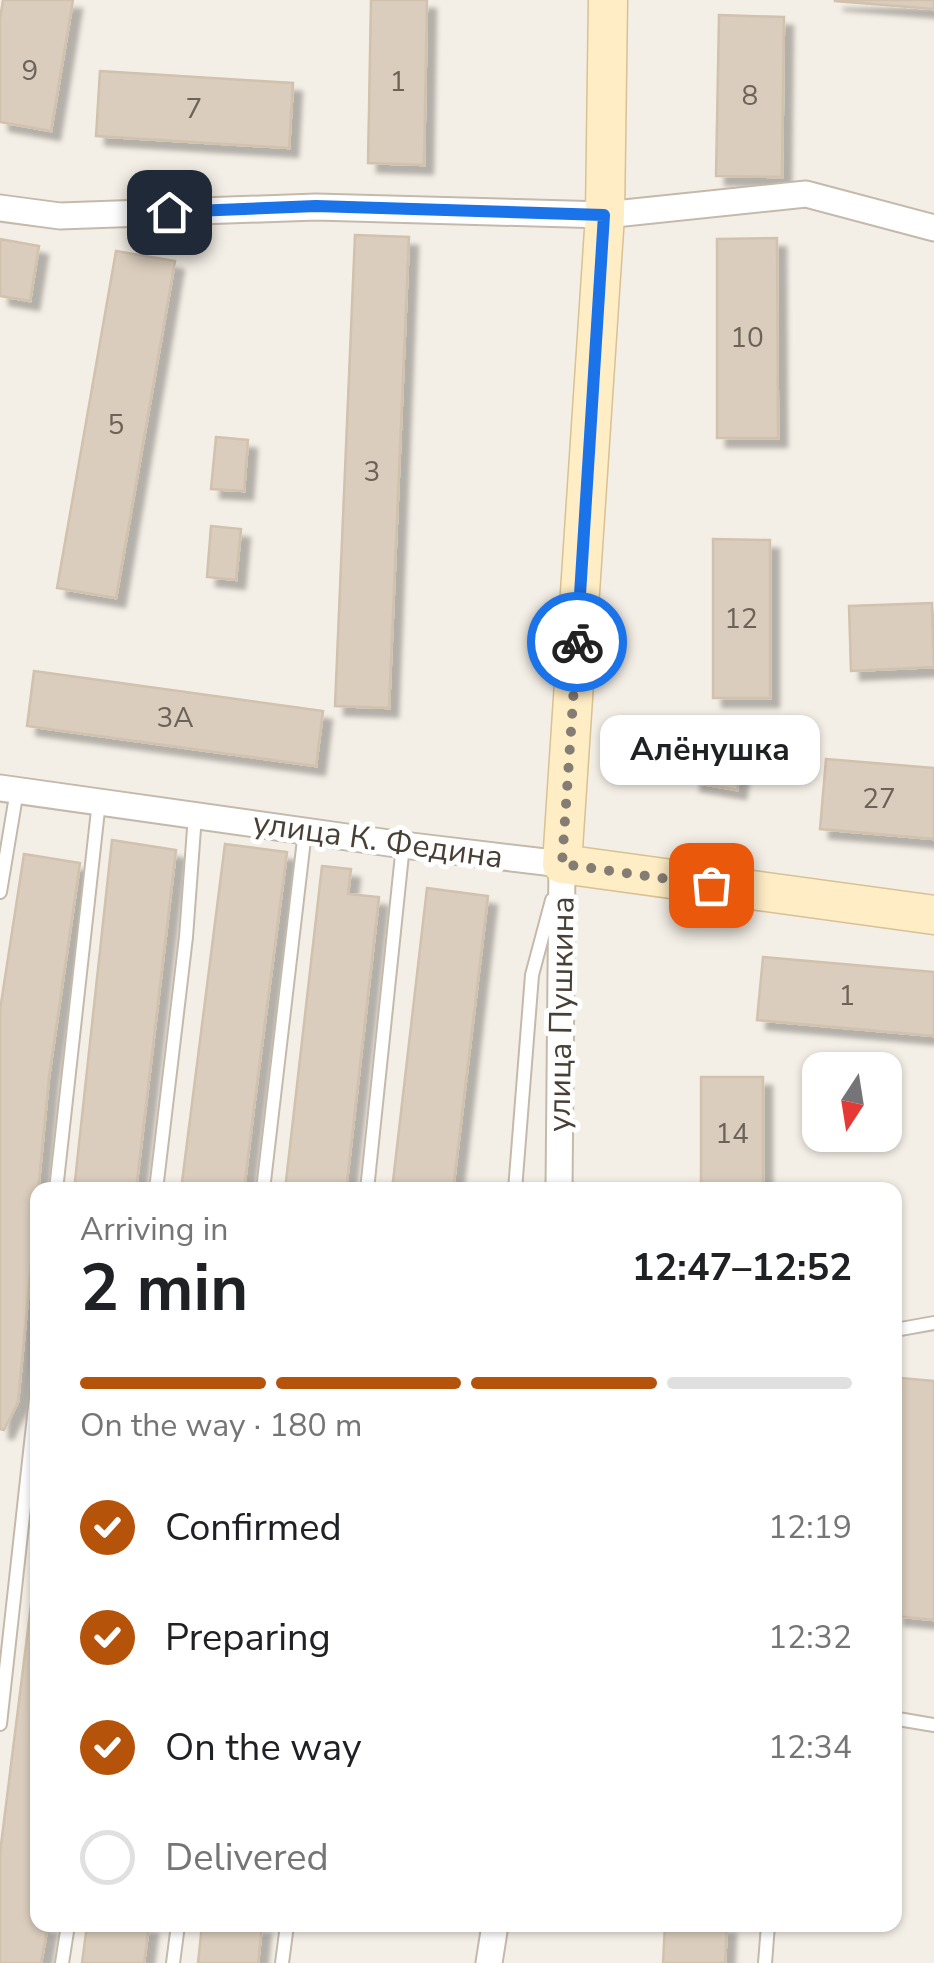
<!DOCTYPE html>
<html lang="en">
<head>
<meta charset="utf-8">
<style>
  :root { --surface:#fff; --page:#f2f2f2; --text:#202124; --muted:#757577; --line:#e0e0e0; --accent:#b45309 }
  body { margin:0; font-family:"Nunito Sans",sans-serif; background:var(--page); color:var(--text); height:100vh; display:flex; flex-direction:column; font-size:38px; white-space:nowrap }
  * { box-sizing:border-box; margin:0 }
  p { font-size:32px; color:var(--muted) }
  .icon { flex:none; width:55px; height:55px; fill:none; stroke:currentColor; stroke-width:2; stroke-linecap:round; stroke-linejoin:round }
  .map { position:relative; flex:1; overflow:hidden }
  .panel { position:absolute; left:30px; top:1182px; width:872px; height:750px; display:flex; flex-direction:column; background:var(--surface); border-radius:20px; box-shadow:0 2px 8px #0004 }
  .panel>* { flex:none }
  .needle { width:65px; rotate:192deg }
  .controls { position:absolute; left:802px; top:1052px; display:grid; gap:20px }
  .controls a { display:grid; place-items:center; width:100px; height:100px; border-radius:20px; background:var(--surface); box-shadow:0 2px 8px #0004; font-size:50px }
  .pin { position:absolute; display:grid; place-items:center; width:85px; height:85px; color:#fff; margin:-42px; border-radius:20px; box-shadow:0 5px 15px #0006 }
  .courier { position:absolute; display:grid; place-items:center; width:100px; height:100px; margin:-50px; border:8px solid #1a73e8; border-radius:50%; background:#fff; color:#222; box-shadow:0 2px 12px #0007 }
  .bubble { position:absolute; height:70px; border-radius:20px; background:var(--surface); box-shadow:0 2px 8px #0004; font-size:32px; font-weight:700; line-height:70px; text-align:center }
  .headline em { font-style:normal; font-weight:700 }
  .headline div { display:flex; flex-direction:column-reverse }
  .headline { display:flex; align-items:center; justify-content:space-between; height:170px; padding:0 50px }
  h1 { font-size:65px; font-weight:700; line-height:75px }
  .bar { display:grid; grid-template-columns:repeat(4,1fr); gap:15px 10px; align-content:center; height:120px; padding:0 50px }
  .bar i { height:12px; border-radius:8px; background:var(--line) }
  .bar .active { background:var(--accent) }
  .bar p { grid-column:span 4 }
  ol { padding:0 50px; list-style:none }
  li { display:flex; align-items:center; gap:30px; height:110px }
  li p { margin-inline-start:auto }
  li .icon { padding:10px; border-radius:50%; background:var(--accent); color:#fff; stroke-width:4 }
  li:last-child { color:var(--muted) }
  li i { width:55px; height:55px; border:5px solid var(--line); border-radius:50% }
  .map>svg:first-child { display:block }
  .building { fill:#dacdbd; stroke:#d2c1ad; stroke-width:2.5; filter:url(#shadow) }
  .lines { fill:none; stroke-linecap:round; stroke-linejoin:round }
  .lane-casing { stroke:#c4b9ab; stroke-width:16 }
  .street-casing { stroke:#c4b9ab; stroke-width:29 }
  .secondary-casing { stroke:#d8c192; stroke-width:41 }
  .lane { stroke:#fff; stroke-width:12 }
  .street { stroke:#fff; stroke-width:25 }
  .secondary { stroke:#ffedc5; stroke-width:38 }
  .done { stroke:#847d73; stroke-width:10; stroke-dasharray:0 18 }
  .route { stroke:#1a73e8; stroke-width:12 }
  .labels { text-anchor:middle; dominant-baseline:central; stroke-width:10; stroke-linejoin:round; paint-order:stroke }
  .number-label { font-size:28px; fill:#6c6257 }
  .street-label { font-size:32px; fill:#483f35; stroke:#fff }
</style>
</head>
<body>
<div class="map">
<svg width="934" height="1963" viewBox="0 0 934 1963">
  <defs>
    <filter id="shadow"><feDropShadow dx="9" dy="9" stdDeviation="2.5" flood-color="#0004"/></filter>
  </defs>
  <rect width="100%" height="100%" fill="#f4efe6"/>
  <path class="building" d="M3 0H73L51 131 0 122V19Z
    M371 0H427L424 165 368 163Z
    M934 0V9L835 1V0Z
    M719 15 784 17 782 177 716 176Z
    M100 71 293 83 289 148 96 136Z
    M355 235 409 237 389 708 335 706Z
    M777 238 778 438H717V239Z
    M0 239 39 246 30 301 0 296Z
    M116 251 175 261 116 598 57 588Z
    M216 437 248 440 244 491 211 489Z
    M211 526 241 529 236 580 207 577Z
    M713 539 770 540V698H713Z
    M932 603 934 667 851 671 849 606Z
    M34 671 323 711 316 766 27 726Z
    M699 738 744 746 737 790 691 782Z
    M826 759 934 768V839L820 829Z
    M112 840 176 850 136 1190H74Z
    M225 844 287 852 254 1107 244 1190H181Z
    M24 854 80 863 49 1077 18 1402 4 1430 0 1429V1010Z
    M322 866 351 869 348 894 379 897 346 1190H285Z
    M427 888 488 896 453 1190H392Z
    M763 957 934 972V1036L757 1020Z
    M701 1077H763V1190H701Z
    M901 1378 934 1381V1620L895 1616V1435Z
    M38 1549V1925H48L41 1963H0V1853Z
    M87 1925H149L144 1963H82Z
    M202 1925H262L258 1963H198Z
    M665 1925H727L725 1963H663Z"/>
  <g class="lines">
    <g class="lane-casing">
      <path id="lane" d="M0 892 17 790
        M56 1190 99 801
        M156 1190 186 937 195 815
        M263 1190 305 831
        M367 1190 403 845
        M515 1190 532 975 552 900
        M895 1330 934 1323
        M895 1715 898 1719 934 1725
        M0 1724 38 1380
        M62 1963 68 1925
        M173 1963 178 1925
        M282 1963 287 1925
        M765 1963 768 1925"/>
    </g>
    <g class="street-casing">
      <path id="street" d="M0 208 60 216 316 207 605 215 806 194 934 228
        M0 788 403 845 562 864 559 1190
        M489 1963 495 1925"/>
    </g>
    <g class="secondary-casing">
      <path id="secondary" d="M608 0 605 215 562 864 934 915"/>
    </g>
    <use href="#lane" class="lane"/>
    <use href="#street" class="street"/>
    <use href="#secondary" class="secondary"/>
  </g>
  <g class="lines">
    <path class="done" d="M577 642 562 864 711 885"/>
    <path class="route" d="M169 212 316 206 604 215 577 642"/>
  </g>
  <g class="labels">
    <g class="number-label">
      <text x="30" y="71">9</text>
      <text x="398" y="82">1</text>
      <text x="750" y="96">8</text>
      <text x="194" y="109">7</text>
      <text x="747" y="338">10</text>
      <text x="116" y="425">5</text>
      <text x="372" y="472">3</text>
      <text x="741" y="619">12</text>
      <text x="175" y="718">3А</text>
      <text x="879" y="799">27</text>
      <text x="847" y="996">1</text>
      <text x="732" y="1134">14</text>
    </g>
    <g class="street-label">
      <text transform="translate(378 840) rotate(8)">улица К. Федина</text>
      <text transform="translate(561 1014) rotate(-89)">улица Пушкина</text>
    </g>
  </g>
</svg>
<div class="controls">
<a><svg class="needle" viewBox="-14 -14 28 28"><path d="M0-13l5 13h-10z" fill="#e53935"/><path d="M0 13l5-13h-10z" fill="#757577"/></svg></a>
</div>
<div class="pin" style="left:711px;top:885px;background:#ea580c"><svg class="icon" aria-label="bag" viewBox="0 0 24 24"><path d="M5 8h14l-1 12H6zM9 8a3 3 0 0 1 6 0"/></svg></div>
<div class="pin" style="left:169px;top:212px;background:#1f2937"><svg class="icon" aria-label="home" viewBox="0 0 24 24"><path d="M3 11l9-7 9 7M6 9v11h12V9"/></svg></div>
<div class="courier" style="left:577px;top:642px"><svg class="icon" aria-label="bike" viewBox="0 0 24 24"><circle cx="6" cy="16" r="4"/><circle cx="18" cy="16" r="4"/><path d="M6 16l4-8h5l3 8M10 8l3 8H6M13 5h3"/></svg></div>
<div class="bubble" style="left:600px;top:715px;width:220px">Алёнушка</div>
<section class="panel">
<div class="headline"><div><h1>2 min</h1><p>Arriving in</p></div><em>12:47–12:52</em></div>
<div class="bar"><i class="active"></i><i class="active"></i><i class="active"></i><i></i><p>On the way · 180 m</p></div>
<ol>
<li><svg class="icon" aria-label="check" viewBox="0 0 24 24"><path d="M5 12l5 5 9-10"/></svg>Confirmed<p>12:19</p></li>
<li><svg class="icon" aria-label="check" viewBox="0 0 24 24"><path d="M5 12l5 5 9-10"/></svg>Preparing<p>12:32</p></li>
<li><svg class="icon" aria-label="check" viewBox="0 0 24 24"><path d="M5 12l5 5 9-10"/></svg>On the way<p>12:34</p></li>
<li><i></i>Delivered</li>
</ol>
</section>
</div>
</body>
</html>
